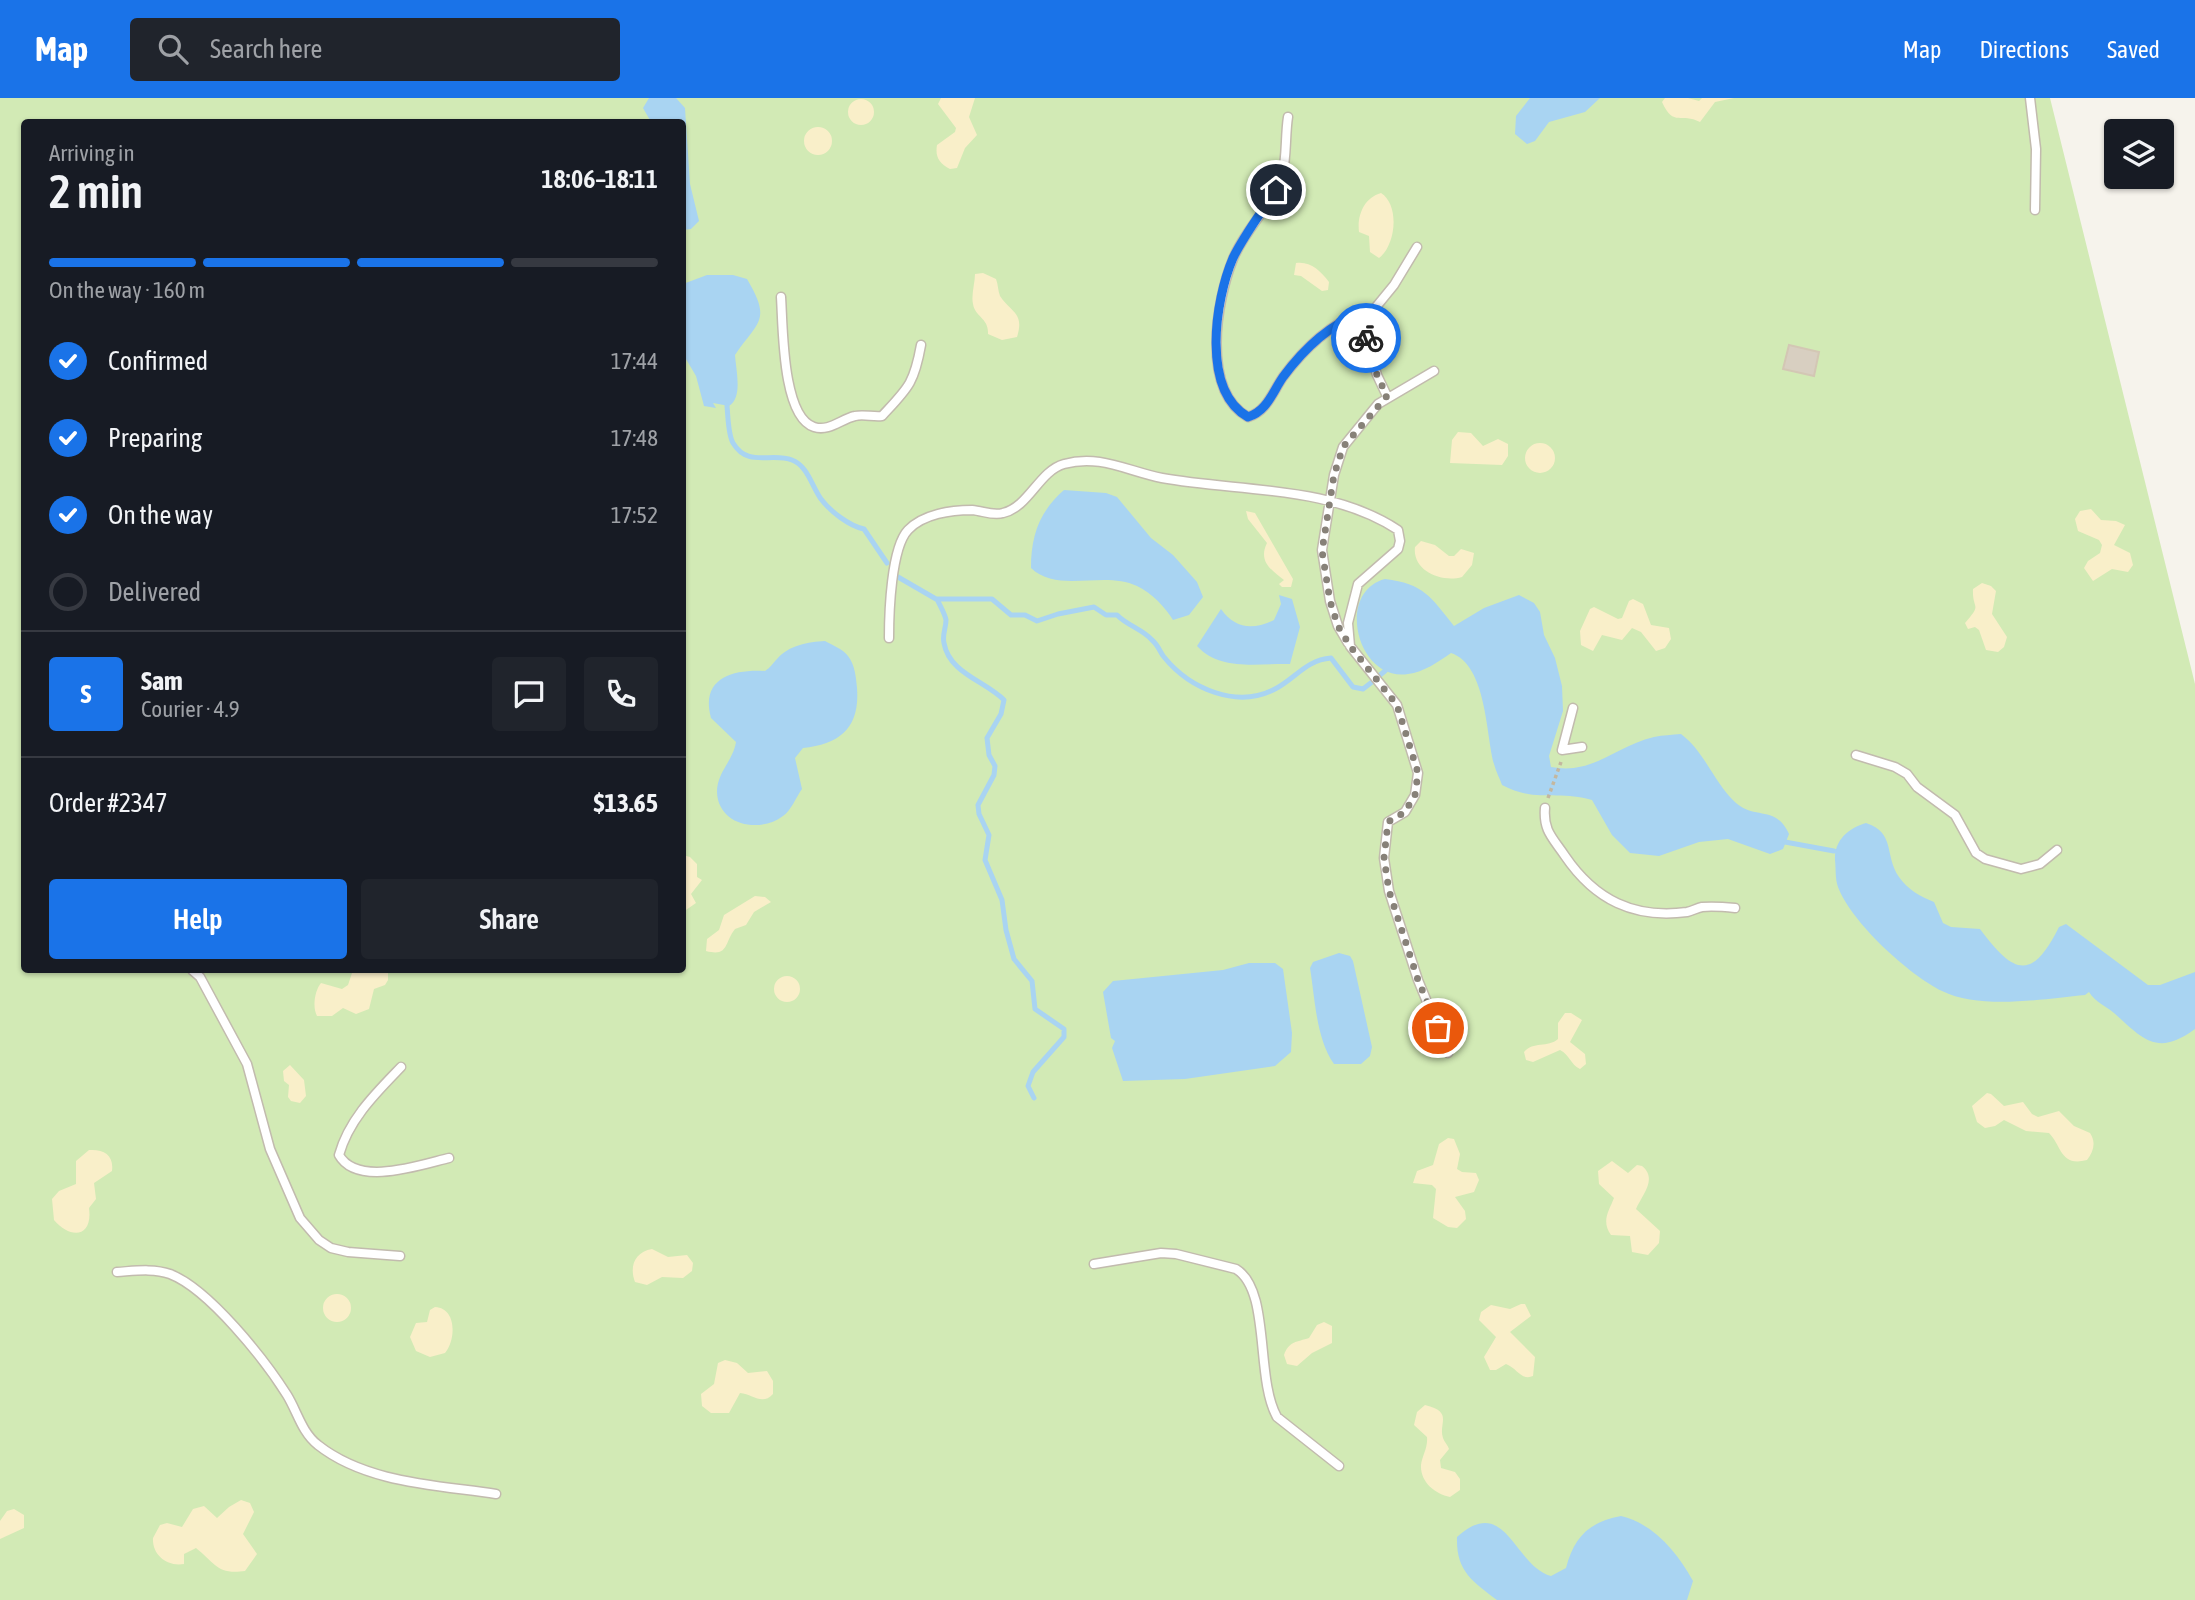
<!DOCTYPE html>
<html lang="en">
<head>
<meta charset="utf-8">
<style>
  :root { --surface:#171b24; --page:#20242c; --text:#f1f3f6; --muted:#9ea1a6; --line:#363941; --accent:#1a73e8 }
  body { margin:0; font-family:"Asap Condensed",sans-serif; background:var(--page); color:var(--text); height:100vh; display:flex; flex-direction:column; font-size:26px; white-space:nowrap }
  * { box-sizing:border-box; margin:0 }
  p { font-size:23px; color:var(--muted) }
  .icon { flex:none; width:38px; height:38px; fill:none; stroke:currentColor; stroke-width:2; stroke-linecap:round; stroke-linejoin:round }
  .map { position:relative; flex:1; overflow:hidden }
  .side { position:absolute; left:21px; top:21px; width:665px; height:854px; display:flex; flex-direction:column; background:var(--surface); border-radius:7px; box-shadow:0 2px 5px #0004 }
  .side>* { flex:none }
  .tools { position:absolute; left:2104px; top:21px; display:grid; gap:14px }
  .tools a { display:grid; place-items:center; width:70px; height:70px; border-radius:7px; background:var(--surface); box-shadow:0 2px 5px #0004; font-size:35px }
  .pin { position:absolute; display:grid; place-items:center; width:60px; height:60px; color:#fff; margin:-30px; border:4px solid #fff; border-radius:50%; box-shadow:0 2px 7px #0007 }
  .courier { position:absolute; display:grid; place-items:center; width:70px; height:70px; margin:-35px; border:5px solid #1a73e8; border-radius:50%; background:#fff; color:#222; box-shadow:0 2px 9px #0007 }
  .summary em { font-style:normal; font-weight:600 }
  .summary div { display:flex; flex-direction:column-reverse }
  .summary { display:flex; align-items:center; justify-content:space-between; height:119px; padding:0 28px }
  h1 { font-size:46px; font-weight:600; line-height:52px }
  .bar { display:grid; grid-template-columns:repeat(4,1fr); gap:10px 7px; align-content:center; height:84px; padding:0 28px }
  .bar i { height:9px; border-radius:5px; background:var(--line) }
  .bar .active { background:var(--accent) }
  .bar p { grid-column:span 4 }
  .line { display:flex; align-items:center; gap:18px; padding:0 28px; border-top:2px solid var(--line) }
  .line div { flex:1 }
  .round { display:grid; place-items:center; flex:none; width:74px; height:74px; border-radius:7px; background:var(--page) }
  ol { padding:0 28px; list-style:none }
  li { display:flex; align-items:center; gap:21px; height:77px }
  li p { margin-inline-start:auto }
  li .icon { padding:7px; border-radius:50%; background:var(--accent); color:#fff; stroke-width:4 }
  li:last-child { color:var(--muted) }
  li i { width:38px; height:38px; border:4px solid var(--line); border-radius:50% }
  .button { display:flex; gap:14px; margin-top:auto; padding:14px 28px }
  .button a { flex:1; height:80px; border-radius:7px; background:var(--accent); color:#fff; font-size:28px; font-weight:600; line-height:80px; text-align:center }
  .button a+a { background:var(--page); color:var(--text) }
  header { display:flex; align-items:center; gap:42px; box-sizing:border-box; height:98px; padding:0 35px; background:var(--accent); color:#fff }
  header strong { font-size:33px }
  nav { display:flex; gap:38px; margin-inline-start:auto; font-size:24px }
  .search { width:490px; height:63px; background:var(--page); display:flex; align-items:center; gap:18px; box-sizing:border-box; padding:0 24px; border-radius:7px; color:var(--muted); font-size:26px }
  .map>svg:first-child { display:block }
  .green { fill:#d2eab5; fill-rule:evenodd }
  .sand { fill:#f9efc9 }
  .water { fill:#a9d4f2 }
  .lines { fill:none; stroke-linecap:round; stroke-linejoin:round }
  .stream { stroke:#a9d4f2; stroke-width:5 }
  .building { fill:#d8cfc1; stroke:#d3c7b4; stroke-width:2 }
  .lane-casing { stroke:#c2bbae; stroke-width:11 }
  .path { stroke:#c4b79f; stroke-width:3.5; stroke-dasharray:3.5 3.5; stroke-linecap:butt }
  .lane { stroke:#fff; stroke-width:8 }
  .done { stroke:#878178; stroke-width:7; stroke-dasharray:0 12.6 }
  .route { stroke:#1a73e8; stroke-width:9 }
</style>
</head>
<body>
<header>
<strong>Map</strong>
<div class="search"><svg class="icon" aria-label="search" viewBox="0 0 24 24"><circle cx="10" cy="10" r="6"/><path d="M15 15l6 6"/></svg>Search here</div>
<nav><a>Map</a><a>Directions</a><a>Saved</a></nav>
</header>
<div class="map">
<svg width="2195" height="1502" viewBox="0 0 2195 1502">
  <rect width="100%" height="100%" fill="#f6f3ec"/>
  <path class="green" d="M0 0H2050L2195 586V1502H0ZM24 24H682V872H24Z"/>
  <path class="sand" d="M941 0H975L969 19 977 37 965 50 957 70 950 71C939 65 935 59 937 47L955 34 956 30 938 6Z
    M1665 0H1688L1699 3 1702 0H1734L1715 4 1700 24C1681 14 1674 30 1662 4Z
    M848 14a13 13 0 1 1 26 0a13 13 0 1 1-26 0Z
    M804 43a14 14 0 1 1 28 0a14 14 0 1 1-28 0Z
    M1381 95C1400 107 1396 147 1379 160L1370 154 1369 138 1359 134C1357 117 1364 100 1381 95Z
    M1296 165C1310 163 1320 172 1329 184L1328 192 1322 193 1301 178 1294 177Z
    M983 175 996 181C998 186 998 193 1000 198 1010 214 1025 214 1017 239L1002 242 988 236C989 220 975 219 973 206 971 197 975 185 975 176Z
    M1458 334 1471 335 1483 348 1498 341 1508 346V358L1502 367 1450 365 1452 342Z
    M1525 360a15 15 0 1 1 30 0a15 15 0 1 1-30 0Z
    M2091 411 2101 422 2116 423 2125 427 2114 447 2130 455 2133 467 2128 474 2112 471 2093 483 2084 470 2088 463 2100 455 2102 447 2099 442 2078 433 2075 421 2080 413Z
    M1246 413 1255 415 1293 481 1291 489H1282L1279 486 1284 482C1271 472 1258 463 1267 445L1248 421Z
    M1421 443 1435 447 1449 458H1454L1461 451 1474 455 1472 467 1462 479C1442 485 1412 473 1415 449Z
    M1982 485 1991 488 1996 493 1992 516 2007 539 2004 549 1998 554 1986 552 1979 532 1975 529 1968 531 1965 525C1983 504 1972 513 1973 491Z
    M1633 501 1643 506 1651 527 1669 530 1671 541 1665 550 1656 553 1641 534 1632 530 1622 542 1602 537 1593 553 1581 547 1580 533 1590 511 1594 509 1618 521 1622 520 1629 503Z
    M683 757 690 759 697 766V779L702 782 691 796 696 805 683 814Z
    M755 798 765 799 771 804 754 814 746 827 735 831C724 845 729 859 706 853L707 841 719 832 724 817Z
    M369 872H388V882L385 887 374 891 369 911 356 916 343 910 332 918H317C312 909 315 892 321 885L342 891 348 887 352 875Z
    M774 891a13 13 0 1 1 26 0a13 13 0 1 1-26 0Z
    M1565 915H1571L1582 922 1570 944 1585 956 1586 966 1580 971C1570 966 1570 957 1560 952L1533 964 1526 962 1524 954C1533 943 1548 950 1558 941V925Z
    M290 967 304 982 306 998 300 1005 291 1003 288 999 289 987 284 983 283 973Z
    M1987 995 1991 996 2004 1008 2023 1004 2032 1016 2038 1019 2059 1013 2074 1028 2090 1035C2096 1044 2094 1053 2087 1062 2060 1069 2062 1048 2049 1035L2026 1033 2004 1022 1995 1028 1985 1030 1977 1024 1972 1008Z
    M1448 1040 1454 1041 1460 1056 1457 1071 1462 1074 1476 1075 1479 1082 1474 1094 1455 1099 1465 1113 1466 1121 1457 1130 1448 1129 1433 1120 1436 1091 1432 1087 1413 1085 1417 1073 1433 1067 1439 1046Z
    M89 1052C104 1051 114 1057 112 1073L94 1085 96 1101 89 1110C93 1139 71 1142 54 1122L52 1101 59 1093 76 1086V1063Z
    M1612 1063 1628 1075 1637 1067 1642 1068C1658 1081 1642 1097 1636 1111L1660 1133 1659 1145 1648 1157 1632 1154 1630 1138 1611 1137C1601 1123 1609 1113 1614 1100L1599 1086 1598 1073Z
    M652 1151 668 1159 687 1157 693 1165 692 1173 683 1180 662 1179 647 1187 635 1184C629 1168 635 1154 652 1151Z
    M323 1210a14 14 0 1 1 28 0a14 14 0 1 1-28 0Z
    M1521 1206H1525L1531 1218 1510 1234 1535 1259 1533 1278C1521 1283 1517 1270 1506 1266L1496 1272H1490L1484 1259 1496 1239 1479 1222 1481 1214 1491 1207 1510 1211Z
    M435 1209C457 1210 456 1242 445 1255L430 1259 416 1253 410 1239 416 1225 427 1224 430 1212Z
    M1324 1224 1332 1228V1245L1312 1255 1297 1268 1287 1266 1284 1257C1289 1243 1297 1244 1309 1240L1317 1227Z
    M725 1262 737 1265 748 1275 767 1273 773 1283V1296C762 1308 753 1296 740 1295L729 1315H711L702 1308 701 1296 714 1286 718 1265Z
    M1425 1307C1454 1314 1438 1325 1443 1340 1444 1344 1448 1347 1449 1351L1440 1362 1441 1370 1455 1374 1460 1381V1392L1450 1399C1435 1396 1420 1384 1421 1367 1422 1358 1428 1350 1427 1339L1414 1327 1417 1314Z
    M241 1402 250 1405 254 1414 243 1436 257 1456 245 1473C217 1477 215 1465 196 1450L184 1456V1466C167 1469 152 1457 153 1440L160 1427 167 1425 182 1429 193 1411 204 1408 217 1420 229 1409Z
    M14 1411 24 1417V1430L0 1441V1423L7 1413Z"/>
  <path class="water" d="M649 0H676L685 10 690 86 699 123 691 131 683 132 682 24H651L643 10Z
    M1530 0H1600L1585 14 1549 24 1535 43 1527 46 1515 36 1516 18Z
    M707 177H733L747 181C772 223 758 223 735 257 736 272 743 300 729 308L713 305 716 310 704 308 696 278 683 256V186Z
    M1064 392 1106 395 1117 399 1151 440 1173 457 1197 484 1203 499 1189 517 1173 522C1165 509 1152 495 1137 488 1104 472 1058 496 1031 470 1031 438 1039 414 1064 392Z
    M1385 481C1424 486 1430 498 1454 528L1484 510 1519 497 1534 505 1540 514 1544 537 1555 560 1562 588 1563 613 1549 658 1551 669C1594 677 1615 648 1654 639 1663 637 1672 637 1681 636 1705 654 1714 685 1736 705 1756 722 1776 707 1789 736L1783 751 1770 756 1728 741 1699 744 1659 758 1630 755 1612 737 1592 702C1559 692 1535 705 1502 687 1500 681 1496 674 1494 666 1486 638 1487 567 1451 555 1438 564 1424 574 1408 576 1357 584 1335 494 1385 481Z
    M1279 497 1292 501 1300 529 1290 566C1259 565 1221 574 1197 548L1221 511C1235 531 1253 532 1274 522L1281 506Z
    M825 543C832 547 843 551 848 558 855 567 856 579 857 590 860 629 841 646 803 650L795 660 802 691C796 699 791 713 783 718 759 736 718 727 717 694 717 674 733 663 736 644L711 620C700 580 733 571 765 573 771 569 772 566 777 561 789 547 808 544 825 543Z
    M1866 725C1896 735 1884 757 1899 779 1908 792 1920 798 1934 804L1943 825 1951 829 1980 831C2014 877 2032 883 2059 829L2066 826 2148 887H2160L2195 874V931C2157 959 2143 941 2114 915 2106 908 2095 904 2089 894L2085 897C2044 901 1980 912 1942 893 1909 877 1851 824 1838 789 1835 781 1836 770 1835 762 1834 743 1848 730 1866 725Z
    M1339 855 1350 858 1353 863 1372 949 1370 958 1361 966H1334C1316 941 1315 900 1310 870L1313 864Z
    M1249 865H1275L1283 871 1292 935 1291 954 1275 968 1185 981 1123 983 1112 950 1115 943 1111 940 1103 894 1113 883 1223 872Z
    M1621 1418C1654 1426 1677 1454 1693 1483L1687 1502H1497C1472 1483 1456 1473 1457 1439 1506 1395 1513 1467 1551 1478L1566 1470C1574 1439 1589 1424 1621 1418Z"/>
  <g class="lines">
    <path class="stream" d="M727 308C728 318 728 336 733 345 748 370 771 354 792 362 808 368 812 389 821 401 830 413 849 428 864 431L887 465
      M898 479 936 501H992L1011 517H1025L1037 523 1058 516 1094 509 1106 517H1117C1128 528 1142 531 1152 542 1158 547 1160 554 1164 559 1190 591 1237 611 1275 591 1296 580 1306 562 1331 560L1353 589 1363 591 1372 584
      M937 501C940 508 945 516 946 522 946 530 942 537 944 545 949 575 985 583 1004 602L1001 616 987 640 989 657 995 668 994 677 978 707 979 716 989 737 985 762 1002 802 1006 832 1014 861 1032 883 1035 911 1064 931V939L1033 974 1028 988 1034 1000
      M1380 577 1385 573
      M1785 744 1834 753"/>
  </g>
  <path class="building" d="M1789 247 1819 254 1814 278 1783 271Z"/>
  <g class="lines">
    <g class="lane-casing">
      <path id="lane" d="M2030 0 2036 51 2035 112
        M1288 19C1285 38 1287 60 1282 78 1272 108 1245 131 1233 161 1216 203 1201 292 1248 319 1267 313 1272 295 1283 279 1303 252 1327 228 1359 216L1367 220
        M781 199C783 228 782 319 814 329 829 334 841 321 855 318 863 316 873 319 882 318 908 290 914 286 921 247
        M1387 298 1377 277 1366 240 1367 220 1394 187 1417 149
        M889 540C889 515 891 450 908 432 923 416 951 412 972 412 983 413 993 418 1003 415 1029 409 1039 373 1064 366 1100 356 1127 373 1162 380 1240 394 1330 387 1398 432L1400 443 1398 451 1358 486 1348 525 1350 548 1397 607 1418 675 1415 697 1405 714 1388 724 1384 760 1389 793 1418 882 1448 955
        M1348 545 1338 528 1330 503 1322 452 1334 377 1343 349 1378 306 1434 273
        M1573 610 1562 652 1582 649
        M1856 657 1895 669 1907 676 1917 689 1955 717 1976 755 1985 761 2021 771 2040 766 2057 752
        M1545 710C1543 733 1553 740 1565 758 1595 802 1634 821 1687 814 1692 813 1697 810 1702 809 1713 808 1725 809 1735 810
        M192 872 200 879 247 966 270 1051 300 1120 319 1142 331 1150 348 1154 400 1158
        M401 969C376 995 349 1021 339 1057 357 1089 420 1067 449 1060
        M1094 1166 1161 1155 1176 1156 1236 1171C1271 1192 1255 1280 1277 1319L1339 1368
        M117 1174C134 1173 153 1170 170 1176 209 1191 265 1262 287 1297 297 1313 302 1335 318 1347 366 1385 437 1387 496 1396"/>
    </g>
    <path class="path" d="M1548 700 1561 664"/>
    <use href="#lane" class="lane"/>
  </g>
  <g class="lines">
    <path class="done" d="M1366 240 1377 277 1387 298 1343 349 1334 377 1322 453 1330 503 1338 528 1350 548 1397 607 1418 675 1415 697 1405 714 1388 724 1384 760 1389 793 1418 882 1438 930"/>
    <path class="route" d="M1276 92C1262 114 1244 137 1233 160 1215 202 1201 292 1248 319 1267 313 1272 295 1283 279 1303 252 1327 228 1359 216L1367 220 1366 240"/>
  </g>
</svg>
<div class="tools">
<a><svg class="icon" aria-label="layers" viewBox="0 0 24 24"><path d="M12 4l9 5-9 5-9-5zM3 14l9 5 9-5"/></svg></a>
</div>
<div class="pin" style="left:1438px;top:930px;background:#ea580c"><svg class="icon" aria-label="bag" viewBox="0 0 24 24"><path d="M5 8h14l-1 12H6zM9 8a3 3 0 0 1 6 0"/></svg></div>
<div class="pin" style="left:1276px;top:92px;background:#1f2937"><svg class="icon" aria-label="home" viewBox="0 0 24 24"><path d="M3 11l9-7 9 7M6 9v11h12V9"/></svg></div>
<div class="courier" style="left:1366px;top:240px"><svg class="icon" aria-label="bike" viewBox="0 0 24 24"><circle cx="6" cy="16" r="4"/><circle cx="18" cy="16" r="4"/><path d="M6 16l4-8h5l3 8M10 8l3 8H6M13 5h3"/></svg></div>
<section class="side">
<div class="summary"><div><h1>2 min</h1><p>Arriving in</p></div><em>18:06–18:11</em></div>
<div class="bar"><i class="active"></i><i class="active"></i><i class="active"></i><i></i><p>On the way · 160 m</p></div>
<ol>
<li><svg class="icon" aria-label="check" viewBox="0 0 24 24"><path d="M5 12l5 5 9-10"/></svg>Confirmed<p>17:44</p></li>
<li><svg class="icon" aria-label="check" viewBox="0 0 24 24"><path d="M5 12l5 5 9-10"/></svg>Preparing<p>17:48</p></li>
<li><svg class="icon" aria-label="check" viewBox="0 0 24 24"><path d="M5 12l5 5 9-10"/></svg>On the way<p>17:52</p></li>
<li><i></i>Delivered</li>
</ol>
<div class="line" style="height:126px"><b class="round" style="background:var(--accent);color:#fff">S</b><div><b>Sam</b><p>Courier · 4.9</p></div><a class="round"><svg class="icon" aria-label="chat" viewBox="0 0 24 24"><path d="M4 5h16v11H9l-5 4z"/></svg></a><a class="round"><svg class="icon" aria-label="phone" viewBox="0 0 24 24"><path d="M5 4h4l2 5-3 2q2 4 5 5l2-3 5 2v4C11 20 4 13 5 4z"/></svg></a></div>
<div class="line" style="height:91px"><div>Order #2347</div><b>$13.65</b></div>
<div class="button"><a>Help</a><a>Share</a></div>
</section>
</div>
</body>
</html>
